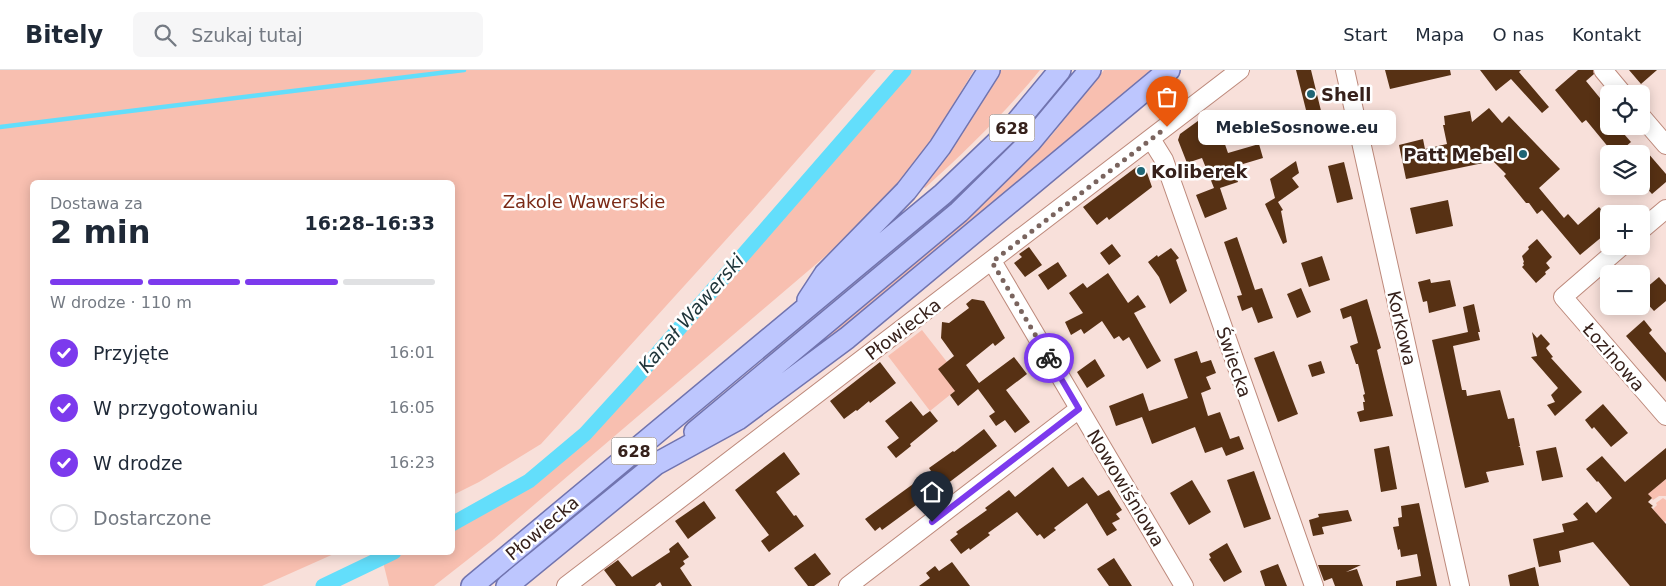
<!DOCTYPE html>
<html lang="pl">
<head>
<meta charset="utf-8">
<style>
  :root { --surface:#fff; --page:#f6f6f7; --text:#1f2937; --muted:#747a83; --line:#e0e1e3; --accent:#7c3aed }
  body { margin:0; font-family:"DejaVu Sans",sans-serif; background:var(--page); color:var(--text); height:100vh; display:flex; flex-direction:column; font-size:19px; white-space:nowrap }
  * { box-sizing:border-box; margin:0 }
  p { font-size:16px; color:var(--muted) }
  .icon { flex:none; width:28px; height:28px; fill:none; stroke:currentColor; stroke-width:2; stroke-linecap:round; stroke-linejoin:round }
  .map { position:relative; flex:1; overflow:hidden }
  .panel { position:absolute; left:30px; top:110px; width:425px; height:375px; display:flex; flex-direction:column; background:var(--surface); border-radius:8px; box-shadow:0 2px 12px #0003 }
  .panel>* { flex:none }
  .controls { position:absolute; left:1600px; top:15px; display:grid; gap:10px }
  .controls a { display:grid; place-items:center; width:50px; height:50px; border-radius:8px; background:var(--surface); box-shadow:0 2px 12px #0003; font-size:25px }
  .pin { position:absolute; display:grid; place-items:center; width:42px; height:42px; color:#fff; margin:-51px -21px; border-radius:50% 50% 50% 0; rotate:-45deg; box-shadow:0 0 5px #0007 }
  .pin .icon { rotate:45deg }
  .courier { position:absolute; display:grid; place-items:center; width:50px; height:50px; margin:-25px; border:4px solid #7c3aed; border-radius:50%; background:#fff; color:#222; box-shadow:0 1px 6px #0007 }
  .bubble { position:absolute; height:35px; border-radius:8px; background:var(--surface); box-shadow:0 2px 12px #0003; font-size:16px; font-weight:700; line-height:35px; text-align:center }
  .overview em { font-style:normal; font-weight:700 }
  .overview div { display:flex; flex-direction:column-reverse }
  .overview { display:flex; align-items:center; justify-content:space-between; height:85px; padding:0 20px }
  h1 { font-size:32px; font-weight:700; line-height:38px }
  .bar { display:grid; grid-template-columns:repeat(4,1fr); gap:8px 5px; align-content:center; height:60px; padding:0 20px }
  .bar i { height:6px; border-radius:4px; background:var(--line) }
  .bar .on { background:var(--accent) }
  .bar p { grid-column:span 4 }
  ol { padding:0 20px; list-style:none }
  li { display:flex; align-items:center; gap:15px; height:55px }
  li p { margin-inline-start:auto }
  li .icon { padding:5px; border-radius:50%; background:var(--accent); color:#fff; stroke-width:4 }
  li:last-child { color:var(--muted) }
  li i { width:28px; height:28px; border:2px solid var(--line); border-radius:50% }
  header { display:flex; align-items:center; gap:30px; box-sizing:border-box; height:70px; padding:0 25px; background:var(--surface); border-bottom:1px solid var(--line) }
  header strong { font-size:24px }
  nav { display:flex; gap:28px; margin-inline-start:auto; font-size:18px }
  .search { width:350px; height:45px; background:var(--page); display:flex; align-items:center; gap:12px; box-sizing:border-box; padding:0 18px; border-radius:8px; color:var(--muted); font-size:19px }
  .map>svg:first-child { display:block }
  .green { fill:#f8bfb0 }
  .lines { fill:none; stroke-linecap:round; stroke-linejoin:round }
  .stream { stroke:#63defb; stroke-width:4.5 }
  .canal { stroke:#63defb; stroke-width:15 }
  .building { fill:#573114 }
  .minor-casing { stroke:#bd897b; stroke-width:20 }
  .major-casing { stroke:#7174af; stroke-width:24 }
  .minor { stroke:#fff; stroke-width:18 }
  .major { stroke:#bdc6fe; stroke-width:21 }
  .done { stroke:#7a645e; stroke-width:5; stroke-dasharray:0 9 }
  .route { stroke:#7c3aed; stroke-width:6 }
  .poi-dot { fill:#1f6575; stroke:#fff; stroke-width:2 }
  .labels { text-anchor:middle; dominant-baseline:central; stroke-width:5; stroke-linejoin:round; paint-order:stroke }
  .shield { fill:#fff; stroke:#72645f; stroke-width:1 }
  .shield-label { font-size:16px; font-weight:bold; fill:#36211b }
  .poi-label { font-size:18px; font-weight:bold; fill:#36211b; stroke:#fff; text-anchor:start }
  .park-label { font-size:18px; fill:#7b2a16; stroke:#fff }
  .street-label { font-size:18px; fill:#36211b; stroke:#fff }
  .water-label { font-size:19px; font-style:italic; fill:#1e3439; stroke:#fff }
</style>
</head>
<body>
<header>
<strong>Bitely</strong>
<div class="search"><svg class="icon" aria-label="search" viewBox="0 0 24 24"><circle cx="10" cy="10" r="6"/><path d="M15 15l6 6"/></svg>Szukaj tutaj</div>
<nav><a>Start</a><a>Mapa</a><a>O nas</a><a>Kontakt</a></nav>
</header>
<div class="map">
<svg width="1666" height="516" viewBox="0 0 1666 516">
  <rect width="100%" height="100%" fill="#f8e0da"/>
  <path class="green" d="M0 0H876L752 141 541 374 479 412 453 425 452 112H32V482L336 483 262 516H0Z
    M908 0H974L936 63 888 128 842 172 494 469 434 516H389L383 492 402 483 452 482 453 455 533 413 590 364 626 327Z
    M1000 0H1040C1005 43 966 81 925 118L923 116 951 79Z
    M1104 0H1155L856 250 773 311 998 119 1051 66Z
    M922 260 947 292 938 299 956 320 930 341 888 286Z
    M1666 409V426H1659L1653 430 1648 424Z
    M1663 428 1666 430V451L1664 452 1653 439 1657 435 1656 433Z"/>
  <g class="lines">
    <path class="stream" d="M0 57 464 0"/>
    <path class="canal" d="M452 454 529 411 585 364 637 307 904 0
      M323 516 394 482"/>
  </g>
  <path class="building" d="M1296 0H1311L1324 53 1310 56Z
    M1385 0H1450L1451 5 1390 19Z
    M1480 0H1521L1519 2 1549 37 1542 43 1511 9 1496 21Z
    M1578 0H1593L1594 4 1586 11 1609 39V56H1617L1631 72 1617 84H1614L1586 50 1582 53 1555 20Z
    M1629 0H1657L1641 14Z
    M1489 38 1502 53 1509 46 1560 99 1539 118 1564 148 1568 144 1578 155 1599 137 1609 148V161L1580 185 1542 140 1537 144 1529 133H1526L1504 106 1506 104 1493 91 1406 109 1399 75 1423 69 1425 79 1447 74 1443 55H1445L1444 46 1470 41 1472 52Z
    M1213 40 1228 83 1259 74 1263 88 1233 97 1238 112 1220 118 1227 139 1205 148 1196 125 1214 118 1202 88 1187 93 1178 70 1180 64Z
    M1647 82 1666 104V112L1652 124 1641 112V87Z
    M1296 91 1299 103 1292 108 1299 117 1278 132 1283 140 1281 141 1287 172 1283 174 1265 134 1275 128 1270 109Z
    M1344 92 1353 129 1337 133 1328 96Z
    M1139 95 1145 97 1152 117 1109 150 1107 147 1097 155 1083 137Z
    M1448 130 1453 156 1416 164 1410 138Z
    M1237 167 1255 220 1262 218 1273 248 1258 253 1252 237 1242 241 1237 226 1242 225 1224 172Z
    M1537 169 1552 187 1546 193 1550 198 1545 202 1546 204 1536 213 1522 197 1524 195 1523 193 1524 192 1522 186 1529 179 1528 177Z
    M1112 174 1121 186 1109 195 1100 183Z
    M1029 177 1042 195 1025 207 1014 193 1022 187 1019 184Z
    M1171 178 1179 188 1176 190 1187 221 1170 234 1159 207 1148 192 1157 185 1158 187Z
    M1322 186 1330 210 1309 217 1301 193Z
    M1058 192 1067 206 1048 220 1038 205Z
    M1108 203 1128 233 1138 225 1146 237 1134 243 1161 291 1147 299 1129 267 1123 271 1119 266 1114 269 1102 251 1084 264 1081 259 1071 265 1065 252 1083 243 1069 223 1083 213 1087 218Z
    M1659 207 1666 215V231L1654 241 1642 228 1649 222 1646 218Z
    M1430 209 1431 213 1450 210 1456 236 1429 243 1427 231 1423 232 1418 212Z
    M1301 218 1311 242 1297 248 1287 224Z
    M972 229 984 231 1005 268 995 276 993 273 966 295 979 313 1014 287 1027 304 1006 320 1030 352 1015 363 1005 350 996 356 989 346 995 342 978 319 958 336 950 325 955 321 938 299 954 286 941 268 942 252 949 253 969 238 966 234Z
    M1367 229 1381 278 1377 280 1393 346 1360 352 1357 342 1364 340 1363 332H1365L1363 325 1365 324 1358 294H1356L1350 276 1358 273 1351 246 1343 249 1340 239Z
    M1474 234 1480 262H1478L1480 270 1453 276 1462 320H1466L1467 326 1500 320 1508 349 1514 348 1520 376 1518 377H1520L1524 395 1486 402 1489 412 1465 418 1432 270 1468 262 1463 237Z
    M1644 250 1652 260 1649 263 1666 283V312L1626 266Z
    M1532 262 1537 268 1541 264 1550 274 1546 278 1553 287 1551 288 1582 322 1555 346 1547 335 1555 332 1551 325 1558 318 1531 287 1537 286Z
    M1197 281 1201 293 1211 290 1216 303 1206 307 1211 319 1201 323 1208 346 1220 342 1230 369 1239 366 1244 379 1226 386 1222 377 1205 383 1195 357 1152 374 1142 347 1116 356 1109 336 1143 323 1149 341 1188 328 1174 289Z
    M1274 281 1298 344 1278 352 1254 288Z
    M1095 289 1105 306 1087 318 1077 302Z
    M1321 291 1325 303 1312 307 1308 295Z
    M880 292 896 313 870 333 869 331 857 341 856 340 844 349 830 331Z
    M911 331 923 346 930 341 938 351 910 374 911 376 896 388 887 377 899 368 885 351Z
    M1603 334 1628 363 1611 377 1594 357 1592 359 1585 350Z
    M984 359 997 376 943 417 942 416 882 460 880 457 875 461 865 449 931 401 929 398 953 381 954 382Z
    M1389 376 1397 419 1381 422 1374 379Z
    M1556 377 1563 407 1542 411 1536 381Z
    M1666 378V409L1648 424 1652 428 1648 432 1653 436 1651 437 1666 454V516H1630L1593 472 1559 481 1561 492 1539 497 1533 469 1564 462 1562 454 1578 450 1573 444 1587 432 1596 443 1612 428 1598 411 1597 412 1586 399 1602 386 1625 412Z
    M784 382 800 404 776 422 794 446 796 445 804 456 769 482 761 471 769 465 735 420Z
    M1053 397 1068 417 1083 407 1098 426 1109 420 1122 440 1116 444 1120 449 1112 453 1117 460 1107 466 1087 433 1054 458 1056 460 1044 469 1040 464 1037 466 1017 442 988 463 990 465 970 480 969 478 961 484 950 470 958 464 956 462 987 440 985 438 1009 420 1015 427Z
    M1254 401 1271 449 1244 458 1227 410Z
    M1192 410 1211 442 1189 455 1170 423Z
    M704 431 716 448 688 469 675 451Z
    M1419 433 1437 516H1396V511L1421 506 1417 484 1401 487 1400 479 1398 480 1393 457 1399 456 1398 448 1402 447 1401 436Z
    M1348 440 1352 451 1322 457 1324 464 1313 466 1309 450 1319 447 1318 444Z
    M678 472 689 487 683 491 685 494 680 498 692 516H662L660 512 655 516H616L604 500 618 490 632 507 670 482 669 479Z
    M1227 473 1242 502 1224 512 1209 489 1211 488 1209 484Z
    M815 483 831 504 814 516H808L794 498Z
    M1114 488 1132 516H1109L1097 499Z
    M952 492 970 516H919L930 508 926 503 935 496 939 501Z
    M1278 494 1287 516H1265L1260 501Z
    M1318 495H1361L1346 502 1357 499 1363 516H1335L1332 508 1324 511Z
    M1535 497 1539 516H1510L1508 505Z"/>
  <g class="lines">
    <g class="minor-casing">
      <path id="minor" d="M1345 0 1460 516
        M1603 0 1623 24
        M1641 46 1666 75
        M1151 69 1164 90 1314 516
        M1641 160 1666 139
        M1622 176 1563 227 1666 346
        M992 191 1184 516
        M566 516 1240 0
        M848 516 1079 339"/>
    </g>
    <g class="major-casing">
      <path id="major" d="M808 230 825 204 906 121 940 77 989 0
        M695 362 959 142 1030 72 1090 0
        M472 516 943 124 1011 59 1060 0
        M507 516 656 394 738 349 847 268 1169 0"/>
    </g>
    <use href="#minor" class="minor"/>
    <use href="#major" class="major"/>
  </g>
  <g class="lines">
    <path class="done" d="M1049 288 992 192 1167 57"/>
    <path class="route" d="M932 452 1079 339 1049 288"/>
  </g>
  <g class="poi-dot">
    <circle cx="1311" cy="24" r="5"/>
    <circle cx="1523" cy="84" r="5"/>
    <circle cx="1141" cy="101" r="5"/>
  </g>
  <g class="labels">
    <g class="shield">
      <rect x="989.5" y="44.5" width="45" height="27" rx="4"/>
      <rect x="611.5" y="367.5" width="45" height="27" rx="4"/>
    </g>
    <g class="shield-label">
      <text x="1012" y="58">628</text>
      <text x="634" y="381">628</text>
    </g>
    <g class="poi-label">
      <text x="1321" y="24">Shell</text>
      <text x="1513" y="84" text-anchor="end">Patt Mebel</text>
      <text x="1151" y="101">Koliberek</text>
    </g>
    <g class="park-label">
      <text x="584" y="131">Zakole Wawerskie</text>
    </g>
    <g class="street-label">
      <text transform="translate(1402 258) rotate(77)">Korkowa</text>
      <text transform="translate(903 259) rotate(-37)">Płowiecka</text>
      <text transform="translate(1614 287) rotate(49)">Łozinowa</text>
      <text transform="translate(1234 292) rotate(71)">Świecka</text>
      <text transform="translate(1126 418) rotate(59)">Nowowiśniowa</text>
      <text transform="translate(542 458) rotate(-40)">Płowiecka</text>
    </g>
    <g class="water-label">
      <text transform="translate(691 243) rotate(-49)">Kanał Wawerski</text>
    </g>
  </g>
</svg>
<div class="controls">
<a><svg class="icon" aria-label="locate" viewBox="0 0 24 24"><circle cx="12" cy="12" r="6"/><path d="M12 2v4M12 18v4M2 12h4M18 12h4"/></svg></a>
<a><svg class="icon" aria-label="layers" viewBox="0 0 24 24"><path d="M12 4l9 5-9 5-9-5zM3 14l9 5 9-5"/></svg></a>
<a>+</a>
<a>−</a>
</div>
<div class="pin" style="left:1167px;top:57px;background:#ea580c"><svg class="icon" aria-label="bag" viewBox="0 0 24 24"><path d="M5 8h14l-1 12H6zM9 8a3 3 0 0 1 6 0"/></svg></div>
<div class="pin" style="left:932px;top:452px;background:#1f2937"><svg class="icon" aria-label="home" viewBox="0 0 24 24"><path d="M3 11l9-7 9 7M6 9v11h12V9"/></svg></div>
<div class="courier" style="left:1049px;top:288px"><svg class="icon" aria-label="bike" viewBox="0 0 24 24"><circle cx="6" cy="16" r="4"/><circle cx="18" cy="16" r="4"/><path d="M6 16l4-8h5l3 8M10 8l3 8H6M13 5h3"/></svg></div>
<div class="bubble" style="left:1198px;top:40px;width:198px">MebleSosnowe.eu</div>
<section class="panel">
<div class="overview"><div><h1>2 min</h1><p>Dostawa za</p></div><em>16:28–16:33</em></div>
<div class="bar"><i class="on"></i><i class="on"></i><i class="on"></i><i></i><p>W drodze · 110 m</p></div>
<ol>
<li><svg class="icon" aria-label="check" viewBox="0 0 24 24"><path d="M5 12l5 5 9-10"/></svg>Przyjęte<p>16:01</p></li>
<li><svg class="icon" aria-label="check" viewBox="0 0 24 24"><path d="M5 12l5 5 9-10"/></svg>W przygotowaniu<p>16:05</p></li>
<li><svg class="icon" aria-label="check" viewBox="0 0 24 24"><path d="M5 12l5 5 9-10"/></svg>W drodze<p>16:23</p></li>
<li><i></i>Dostarczone</li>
</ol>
</section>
</div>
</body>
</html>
